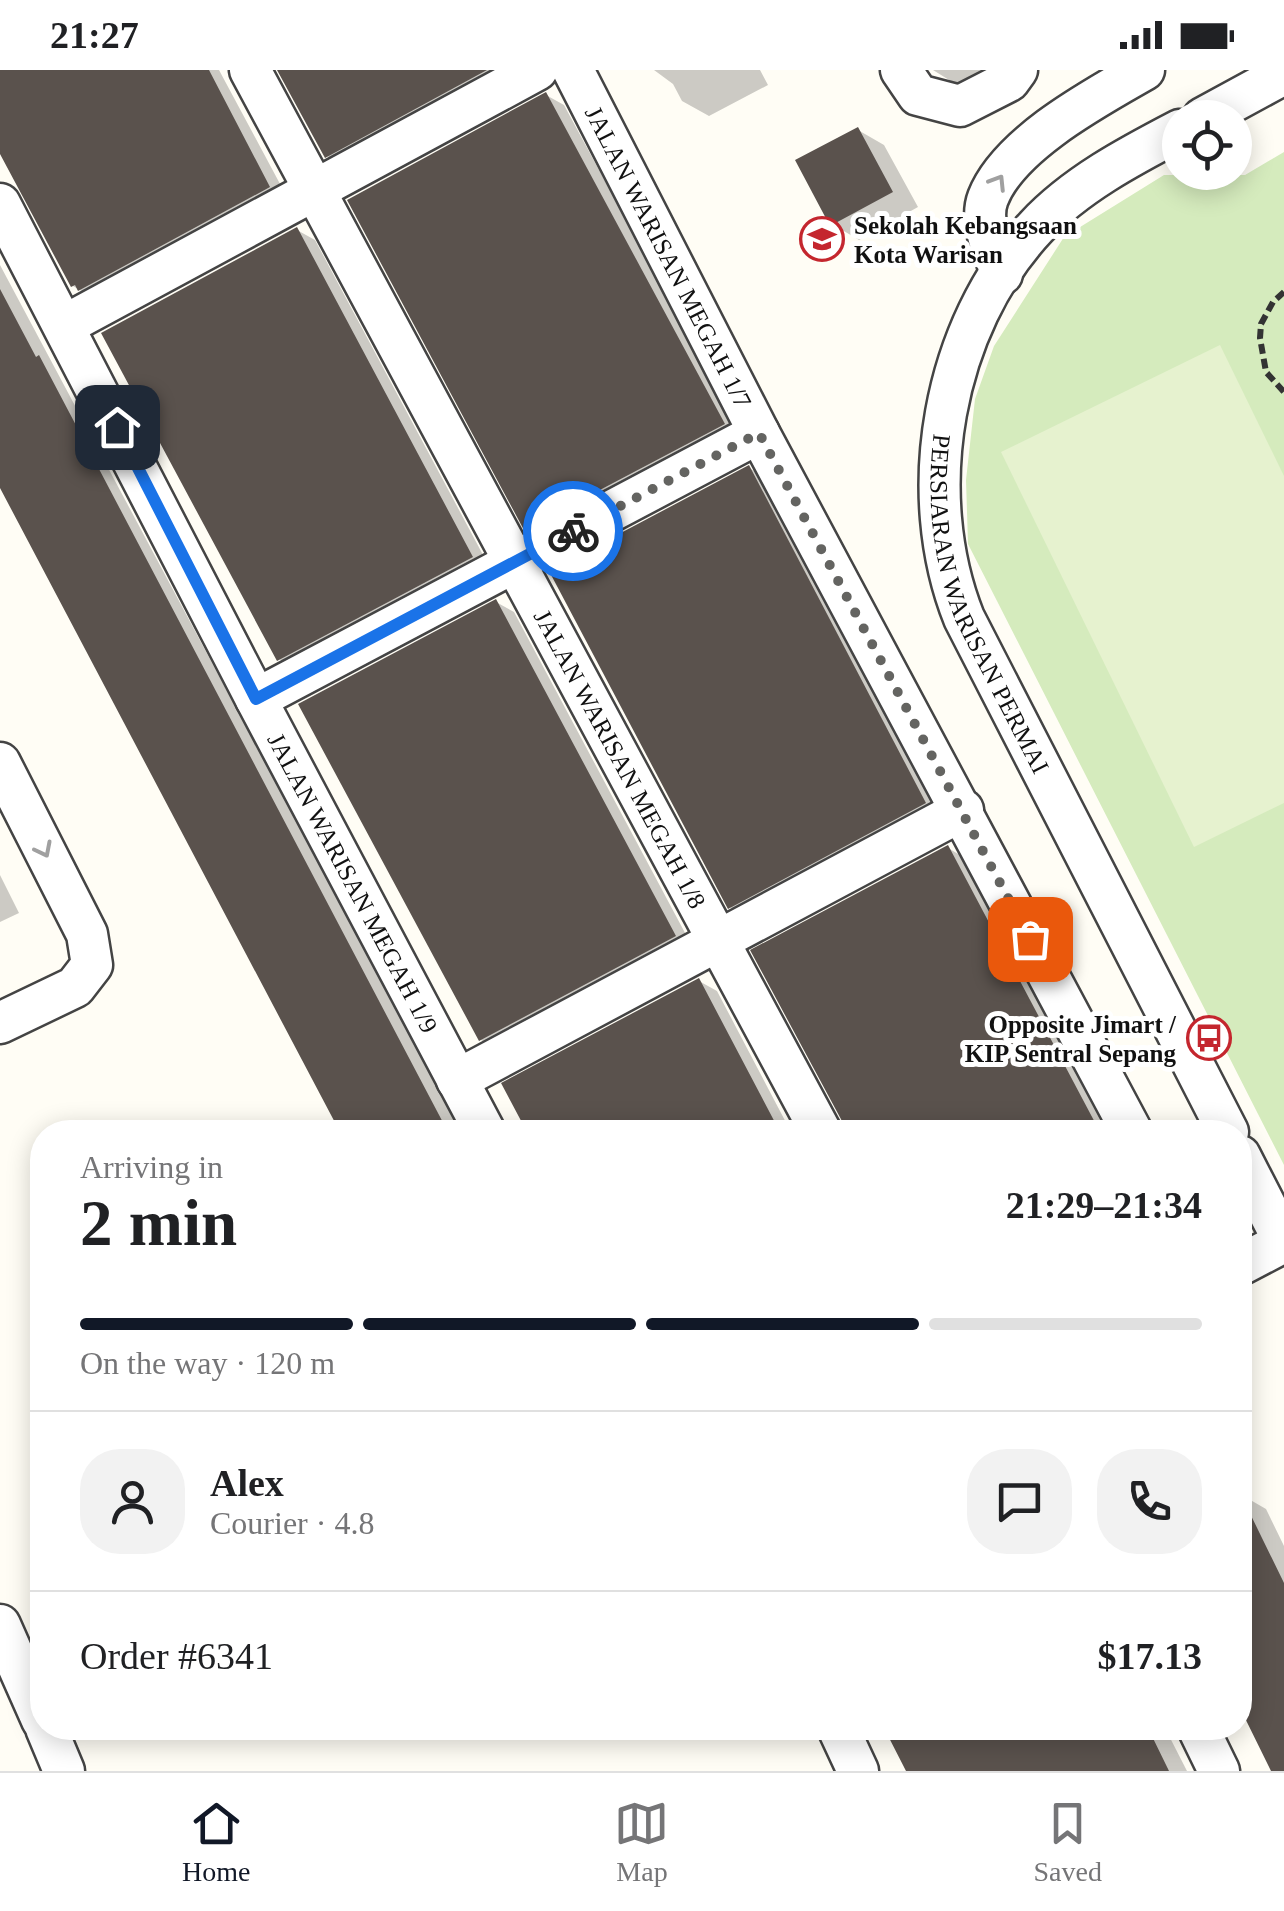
<!DOCTYPE html>
<html lang="en">
<head>
<meta charset="utf-8">
<style>
  :root { --surface:#fff; --page:#f2f2f2; --text:#202124; --muted:#757577; --line:#e0e0e0; --accent:#111827 }
  body { margin:0; font-family:Georgia,serif; background:var(--page); color:var(--text); height:100vh; display:flex; flex-direction:column; font-size:38px; white-space:nowrap }
  * { box-sizing:border-box; margin:0 }
  p { font-size:32px; color:var(--muted) }
  .icon { flex:none; width:55px; height:55px; fill:none; stroke:currentColor; stroke-width:2; stroke-linecap:round; stroke-linejoin:round }
  .map { position:relative; flex:1; overflow:hidden }
  .sheet { position:absolute; left:30px; top:1050px; width:1222px; height:620px; display:flex; flex-direction:column; background:var(--surface); border-radius:40px; box-shadow:0 5px 25px #0003 }
  .sheet>* { flex:none }
  .tools { position:absolute; left:1162px; top:30px; display:grid; gap:20px }
  .tools a { display:grid; place-items:center; width:90px; height:90px; border-radius:50%; background:var(--surface); box-shadow:0 5px 25px #0003; font-size:50px }
  .pin { position:absolute; display:grid; place-items:center; width:85px; height:85px; color:#fff; margin:-42px; border-radius:20px; box-shadow:0 5px 15px #0006 }
  .courier { position:absolute; display:grid; place-items:center; width:100px; height:100px; margin:-50px; border:8px solid #1a73e8; border-radius:50%; background:#fff; color:#222; box-shadow:0 2px 12px #0007 }
  .overview em { font-style:normal; font-weight:600 }
  .overview div { display:flex; flex-direction:column-reverse }
  .overview { display:flex; align-items:center; justify-content:space-between; height:170px; padding:0 50px }
  h1 { font-size:65px; font-weight:600; line-height:75px }
  .bar { display:grid; grid-template-columns:repeat(4,1fr); gap:15px 10px; align-content:center; height:120px; padding:0 50px }
  .bar i { height:12px; border-radius:8px; background:var(--line) }
  .bar .selected { background:var(--accent) }
  .bar p { grid-column:span 4 }
  .line { display:flex; align-items:center; gap:25px; padding:0 50px; border-top:2px solid var(--line) }
  .line div { flex:1 }
  .round { display:grid; place-items:center; flex:none; width:105px; height:105px; border-radius:40px; background:var(--page) }
  .status { display:flex; justify-content:space-between; align-items:center; height:70px; padding:0 50px; background:var(--surface); direction:ltr }
  .status svg { height:28px; fill:currentColor }
  .dock { display:flex; justify-content:space-around; align-items:center; height:140px; border-top:2px solid var(--line); background:var(--surface); font-size:28px; color:var(--muted) }
  .dock a { display:grid; justify-items:center; gap:5px }
  .dock .selected { color:var(--accent) }
  .map>svg:first-child { display:block }
  .green { fill:#d5ebbd }
  .pitch { fill:#e6f2cf }
  .shadow { fill:#0003 }
  .building { fill:#5a524d }
  .lines { fill:none; stroke-linecap:round; stroke-linejoin:round }
  .minor-casing { stroke:#444; stroke-width:45 }
  .path { stroke:#333; stroke-width:6; stroke-dasharray:10 5; stroke-linecap:butt }
  .minor { stroke:#fff; stroke-width:40 }
  .oneway { stroke:#a0a0a0 }
  .done { stroke:#646461; stroke-width:10; stroke-dasharray:0 18 }
  .route { stroke:#1a73e8; stroke-width:12 }
  .labels { text-anchor:middle; dominant-baseline:central; stroke-width:10; stroke-linejoin:round; paint-order:stroke }
  .poi-label { font-size:25px; font-weight:bold; fill:#111; stroke:#fff; text-anchor:start }
  .street-label { font-size:25px; fill:#111; stroke:#fff }
</style>
</head>
<body>
<div class="status"><b>21:27</b><svg viewBox="0 0 49 12"><path d="M0 12V9h3v3zM5 12V6h3v6zM10 12V3h3v9zM15 12V0h3v12zM26 1h20v11H26zM47 4h2v5h-2z"/></svg></div>
<div class="map">
<svg width="1284" height="1701" viewBox="0 0 1284 1701">
  <rect width="100%" height="100%" fill="#fffdf5"/>
  <path class="green" d="M1284 82V1095L968 474 966 410 975 329 994 276 1064 167 1164 105H1245Z"/>
  <path class="pitch" d="M1220 275 1284 406V733L1194 777 1001 382Z"/>
  <path class="shadow" d="M0 0H219L287 127 90 226 73 216 0 79Z
    M281 0H522L344 96 327 86Z
    M654 0H760L768 15 709 46 682 31 673 14Z
    M933 0H1016L962 18Z
    M546 25 564 35 741 364 544 469 526 458Z
    M858 60 884 75 918 137 859 170 832 154Z
    M297 160 315 170 490 498 296 600 279 589Z
    M0 195 462 1062H345L0 412Z
    M749 398 767 408 942 743 747 847 730 837Z
    M496 532 514 542 692 876 499 980 481 970Z
    M948 778 965 788 1111 1062H848L754 881Z
    M0 805 19 843 0 852Z
    M699 911 717 921 791 1062H530L505 1014Z
    M1240 1424 1266 1439 1284 1476V1701H1273L1240 1633Z
    M887 1658H1165L1187 1701H909Z"/>
  <path class="building" d="M0 0H209L270 117 78 221 75 215 71 217 0 84Z
    M277 0H487L325 88Z
    M546 22 725 354 524 460 347 130Z
    M858 57 893 122 830 156 795 90Z
    M297 157 473 487 277 591 101 263Z
    M0 219 36 287 39 285 448 1062H340L0 418Z
    M749 395 926 733 728 839 549 501Z
    M496 529 676 866 479 971 298 634Z
    M948 775 1100 1062H845L842 1051 750 880Z
    M699 908 780 1062H527L501 1013Z
    M1240 1423 1284 1513V1701H1271L1240 1638Z
    M884 1658H1148L1169 1701H906Z"/>
  <g class="lines">
    <g class="minor-casing">
      <g id="minor">
        <path id="s1" d="M250 0 821 1062"/>
        <path id="s2" d="M573 0 759 363 1132 1062"/>
        <path d="M901 0 918 25 960 36 1009 11 1017 0"/>
        <path d="M1203 48 1284 4"/>
        <path id="s3" d="M1180 60C1130 86 1075 115 1036 157 942 257 914 423 964 548L1228 1062"/>
        <path id="s4" d="M0 134 256 629 485 1062"/>
        <path d="M1002 204C993 182 979 151 988 128 1009 74 1095 28 1144 0"/>
        <path d="M65 255 537 0"/>
        <path d="M256 629 759 363"/>
        <path d="M0 693 87 864 92 895 75 917 0 953"/>
        <path d="M457 1010 963 740"/>
        <path d="M1240 1086 1284 1172"/>
        <path d="M1240 1195 1284 1172"/>
        <path d="M0 1555 42 1650"/>
        <path d="M46 1658 64 1701"/>
        <path d="M838 1658 858 1701"/>
        <path d="M1198 1658 1219 1701"/>
      </g>
    </g>
    <path class="path" d="M1284 222 1273 232 1261 254 1260 268 1266 302 1284 322"/>
    <use href="#minor" class="minor"/>
  </g>
  <defs><path id="oneway-chevron" d="M-2-3.5L2.5 0L-2 3.5" fill="none" stroke-width="1.6" stroke-linecap="round" stroke-linejoin="round" transform="scale(2.5)"/></defs>
  <g class="oneway">
    <use href="#oneway-chevron" transform="translate(998 112) rotate(-58)"/>
    <use href="#oneway-chevron" transform="translate(44 780) rotate(63)"/>
  </g>
  <g class="lines">
    <path class="done" d="M573 461 759 363 1030 869"/>
    <path class="route" d="M117 357 256 629 573 461"/>
  </g>
  <defs>
    <g id="school-ring" transform="scale(2.25)"><circle r="9.5" fill="#fff" stroke="#c4262e" stroke-width="1.5"/><path d="M0-5L7-2L0 1L-7-2ZM-4 1L0 2.5L4 1V4Q0 6-4 4Z" fill="#c4262e"/></g>
    <g id="bus-ring" transform="scale(2.25)"><circle r="9.5" fill="#fff" stroke="#c4262e" stroke-width="1.5"/><path d="M-5-6H5V4H4V6H2V4H-2V6H-4V4H-5ZM-3.5-4V0h7V-4ZM-3.5 1.2v1.5H-2V1.2ZM2 1.2v1.5H3.5V1.2Z" fill="#c4262e"/></g>
  </defs>
  <g fill-rule="evenodd">
    <use href="#school-ring" x="822" y="169"/>
    <use href="#bus-ring" x="1209" y="968"/>
  </g>
  <g class="labels">
    <g class="poi-label">
      <text x="854" y="155">Sekolah Kebangsaan<tspan x="854" dy="29">Kota Warisan</tspan></text>
      <text x="1176" y="954" text-anchor="end">Opposite Jimart /<tspan x="1176" dy="29">KIP Sentral Sepang</tspan></text>
    </g>
    <g class="street-label">
      <text stroke="none"><textPath href="#s2" startOffset="210">JALAN WARISAN MEGAH 1/7</textPath></text>
      <text stroke="none"><textPath href="#s3" startOffset="585">PERSIARAN WARISAN PERMAI</textPath></text>
      <text stroke="none"><textPath href="#s1" startOffset="782">JALAN WARISAN MEGAH 1/8</textPath></text>
      <text stroke="none"><textPath href="#s4" startOffset="765">JALAN WARISAN MEGAH 1/9</textPath></text>
    </g>
  </g>
</svg>
<div class="tools">
<a><svg class="icon" aria-label="locate" viewBox="0 0 24 24"><circle cx="12" cy="12" r="6"/><path d="M12 2v4M12 18v4M2 12h4M18 12h4"/></svg></a>
</div>
<div class="pin" style="left:1030px;top:869px;background:#ea580c"><svg class="icon" aria-label="bag" viewBox="0 0 24 24"><path d="M5 8h14l-1 12H6zM9 8a3 3 0 0 1 6 0"/></svg></div>
<div class="pin" style="left:117px;top:357px;background:#1f2937"><svg class="icon" aria-label="home" viewBox="0 0 24 24"><path d="M3 11l9-7 9 7M6 9v11h12V9"/></svg></div>
<div class="courier" style="left:573px;top:461px"><svg class="icon" aria-label="bike" viewBox="0 0 24 24"><circle cx="6" cy="16" r="4"/><circle cx="18" cy="16" r="4"/><path d="M6 16l4-8h5l3 8M10 8l3 8H6M13 5h3"/></svg></div>
<section class="sheet">
<div class="overview"><div><h1>2 min</h1><p>Arriving in</p></div><em>21:29–21:34</em></div>
<div class="bar"><i class="selected"></i><i class="selected"></i><i class="selected"></i><i></i><p>On the way · 120 m</p></div>
<div class="line" style="height:180px"><a class="round"><svg class="icon" aria-label="person" viewBox="0 0 24 24"><circle cx="12" cy="8" r="4"/><path d="M4 21q1-7 8-7t8 7"/></svg></a><div><b>Alex</b><p>Courier · 4.8</p></div><a class="round"><svg class="icon" aria-label="chat" viewBox="0 0 24 24"><path d="M4 5h16v11H9l-5 4z"/></svg></a><a class="round"><svg class="icon" aria-label="phone" viewBox="0 0 24 24"><path d="M5 4h4l2 5-3 2q2 4 5 5l2-3 5 2v4C11 20 4 13 5 4z"/></svg></a></div>
<div class="line" style="height:130px"><div>Order #6341</div><b>$17.13</b></div>
</section>
</div>
<nav class="dock">
<a class="selected"><svg class="icon" aria-label="home" viewBox="0 0 24 24"><path d="M3 11l9-7 9 7M6 9v11h12V9"/></svg>Home</a>
<a><svg class="icon" aria-label="map" viewBox="0 0 24 24"><path d="M3 6l6-2 6 2 6-2v14l-6 2-6-2-6 2zM9 4v14M15 6v14"/></svg>Map</a>
<a><svg class="icon" aria-label="saved" viewBox="0 0 24 24"><path d="M7 4h10v16l-5-4-5 4z"/></svg>Saved</a>
</nav>
</body>
</html>
